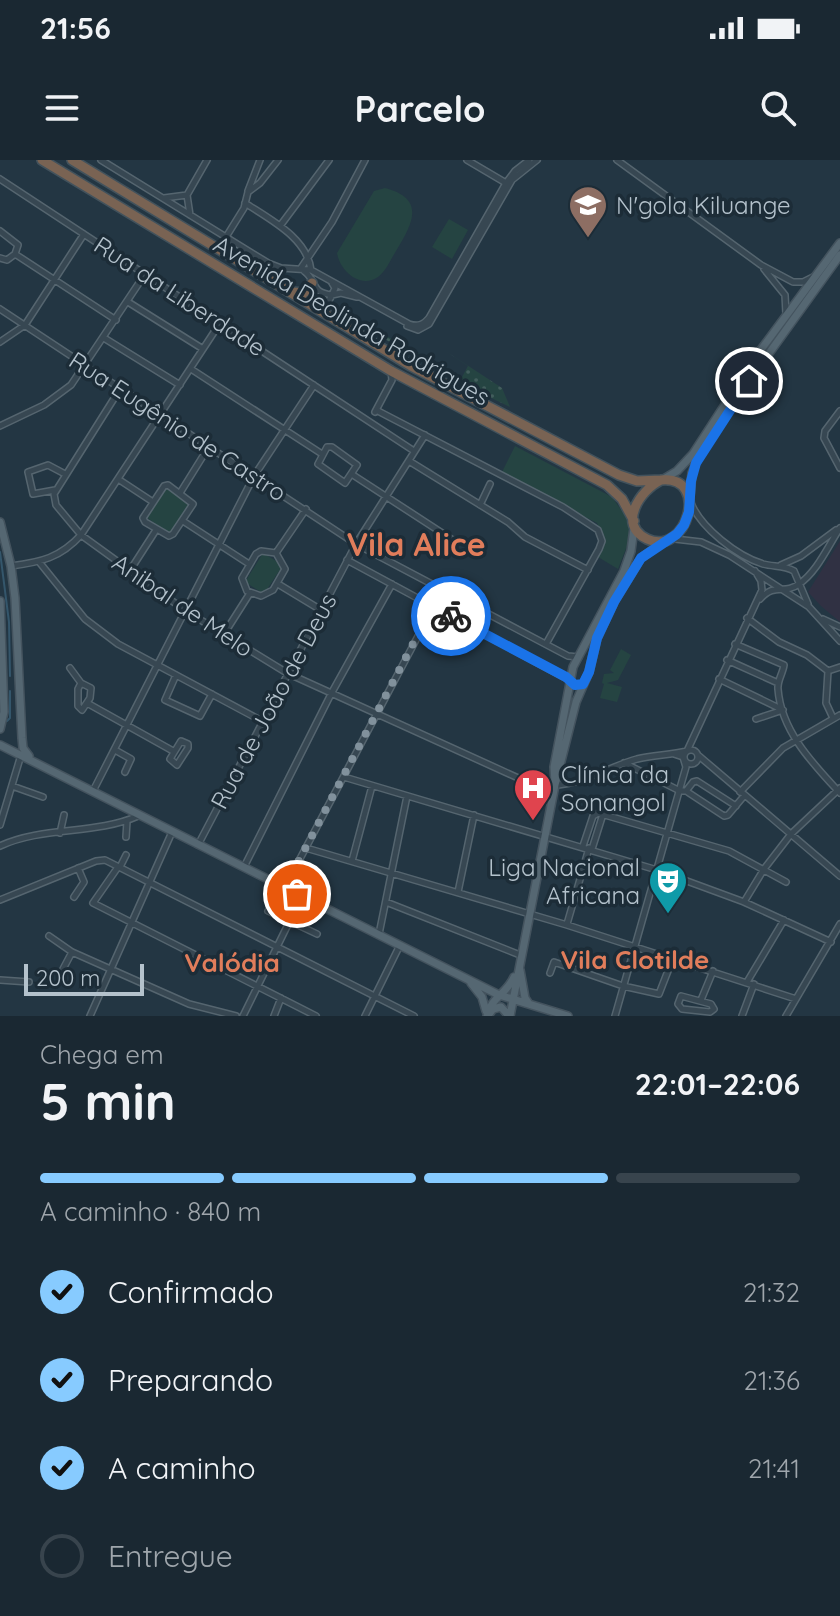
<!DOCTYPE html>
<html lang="pt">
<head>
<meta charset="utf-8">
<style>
  :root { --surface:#1a2832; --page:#23303a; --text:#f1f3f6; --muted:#9fa6ac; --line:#38444d; --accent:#87cbff }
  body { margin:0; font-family:Quicksand,sans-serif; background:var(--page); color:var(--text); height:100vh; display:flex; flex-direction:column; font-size:30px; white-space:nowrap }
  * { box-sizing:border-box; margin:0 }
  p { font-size:26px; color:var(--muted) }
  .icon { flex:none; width:44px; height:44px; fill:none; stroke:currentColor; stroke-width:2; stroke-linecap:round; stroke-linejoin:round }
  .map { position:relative; height:856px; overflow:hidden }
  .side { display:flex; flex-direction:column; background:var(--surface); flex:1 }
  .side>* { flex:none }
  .scale { position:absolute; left:24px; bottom:20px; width:120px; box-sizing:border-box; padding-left:8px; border:4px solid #b4c2cc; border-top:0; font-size:22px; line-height:28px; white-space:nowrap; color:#b4c2cc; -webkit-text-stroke:6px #1c2c37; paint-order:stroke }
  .pin { position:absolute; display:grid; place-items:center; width:68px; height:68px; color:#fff; margin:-34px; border:4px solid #fff; border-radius:50%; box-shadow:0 2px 8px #0007 }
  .courier { position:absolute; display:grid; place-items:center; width:80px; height:80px; margin:-40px; border:6px solid #1a73e8; border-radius:50%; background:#fff; color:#222; box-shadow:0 2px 10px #0007 }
  .head em { font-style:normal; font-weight:700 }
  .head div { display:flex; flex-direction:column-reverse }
  .head { display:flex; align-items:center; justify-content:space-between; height:136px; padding:0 40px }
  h1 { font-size:52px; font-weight:700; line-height:60px }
  .bar { display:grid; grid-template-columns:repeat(4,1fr); gap:12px 8px; align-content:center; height:96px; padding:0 40px }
  .bar i { height:10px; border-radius:6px; background:var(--line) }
  .bar .current { background:var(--accent) }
  .bar p { grid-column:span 4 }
  ol { padding:0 40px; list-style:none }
  li { display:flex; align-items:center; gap:24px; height:88px }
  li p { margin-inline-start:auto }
  li .icon { padding:8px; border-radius:50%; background:var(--accent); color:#111; stroke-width:4 }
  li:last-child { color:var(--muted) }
  li i { width:44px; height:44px; border:4px solid var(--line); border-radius:50% }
  .status { display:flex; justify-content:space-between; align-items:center; height:56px; padding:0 40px; background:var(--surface); direction:ltr }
  .status svg { height:22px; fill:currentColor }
  header { display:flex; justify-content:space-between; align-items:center; height:104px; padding:0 40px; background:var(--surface); font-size:36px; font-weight:700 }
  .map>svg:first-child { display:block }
  .medical { fill:#303143 }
  .grass { fill:url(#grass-dots) }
  .park { fill:#254442 }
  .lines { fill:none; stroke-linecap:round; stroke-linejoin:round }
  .stream { stroke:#34566b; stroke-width:2 }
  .minor-casing { stroke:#55656f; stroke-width:8 }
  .major-casing { stroke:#44535e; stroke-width:10 }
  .highway-casing { stroke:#42525c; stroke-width:12 }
  .minor { stroke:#374752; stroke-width:5 }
  .major { stroke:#556772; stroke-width:7 }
  .highway { stroke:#796353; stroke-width:9 }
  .done { stroke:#81919c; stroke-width:8; stroke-dasharray:0 14.4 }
  .route { stroke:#1a73e8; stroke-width:10 }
  .labels { text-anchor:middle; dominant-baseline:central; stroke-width:7; stroke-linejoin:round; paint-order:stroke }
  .poi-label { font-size:24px; fill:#b4c2cc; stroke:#1c2c37; text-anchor:start }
  .street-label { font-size:24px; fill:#b4c2cc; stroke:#1c2c37 }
  .neighbourhood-label { font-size:26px; font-weight:bold; fill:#e17d5b; stroke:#1c2c37 }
  .district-label { font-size:32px; font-weight:bold; fill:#e17d5b; stroke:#1c2c37 }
</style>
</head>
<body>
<div class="status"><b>21:56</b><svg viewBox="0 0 49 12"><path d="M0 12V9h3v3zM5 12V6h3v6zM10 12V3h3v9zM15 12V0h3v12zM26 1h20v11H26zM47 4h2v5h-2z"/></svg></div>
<header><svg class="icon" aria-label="menu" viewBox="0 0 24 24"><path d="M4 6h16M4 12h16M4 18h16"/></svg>Parcelo<svg class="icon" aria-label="search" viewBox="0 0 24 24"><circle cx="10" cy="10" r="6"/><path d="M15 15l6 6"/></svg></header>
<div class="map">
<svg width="840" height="856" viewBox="0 0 840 856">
  <defs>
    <pattern id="grass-dots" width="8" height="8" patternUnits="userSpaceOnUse" patternTransform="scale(2)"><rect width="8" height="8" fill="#254442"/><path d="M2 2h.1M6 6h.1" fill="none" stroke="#425d5c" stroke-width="1.8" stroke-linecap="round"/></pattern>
  </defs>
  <rect width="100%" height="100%" fill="#233643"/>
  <path class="medical" d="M840 381V462L821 446 808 432Z"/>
  <path class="grass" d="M379 172 462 217 468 206 444 190 502 228 510 247 481 233 444 209 441 212 378 175Z"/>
  <path class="park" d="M385 28C426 39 413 63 396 91 391 99 386 111 378 117 360 129 340 111 337 93L374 31Z
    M449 59 468 70 452 99 432 87Z
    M515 286 612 337 627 358 631 376 618 409 598 397 605 381 597 363 501 314Z
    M167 328 191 344 170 374 146 357Z
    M263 393 283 405 264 434 245 422Z
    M621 489 631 495 618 520 607 523 622 527 617 542 600 538 604 524 602 523 604 514 614 513 610 510Z"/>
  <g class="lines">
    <path class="stream" d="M0 392 9 462 10 516
      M7 561 10 558V531"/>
    <g class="minor-casing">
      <path id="minor" d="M101 0 268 103 281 108 311 110 409 164C418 167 423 165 429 158L506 23 515 11 529 0
        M467 0 506 23
        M617 0 761 105 793 122H803L813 117
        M0 19 414 291
        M248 31 260 0
        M164 38 187 35
        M245 43C271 60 307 78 311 110
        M190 55 187 35 207 0
        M280 66 329 0
        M0 71 18 85 15 94 7 100 0 98
        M226 77 244 48 248 32 260 23 278 0
        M15 94 116 160
        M301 108 332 62 365 0
        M764 109 785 135 786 154
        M304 111C318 121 309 132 332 135L335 128 332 123
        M128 142 203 189
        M0 149 356 384 568 496 579 497
        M330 153 327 144 332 135 341 133 357 137
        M407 166 418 170 429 164 512 20 537 0
        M104 178 180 225
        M0 182 25 165 84 74
        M191 209 322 294
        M120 229 54 334 56 345 81 375 186 451 287 513 527 622C572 634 598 610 637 599 653 595 670 595 687 591L762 430 761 421 755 411
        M376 250 563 347 598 370 602 381 599 389 546 484
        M840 251 825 271 824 278 840 308
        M375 252 392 220 391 211
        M0 266 44 245 71 225 145 114
        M327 287H332L357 305 345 323 318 304Z
        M409 301 508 362 525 377 588 410
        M353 315 456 382
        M118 319 153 342
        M168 325 193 344 173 374 169 376 145 362 143 358 164 326Z
        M55 330 33 334 28 312 48 305 65 314
        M180 333 208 288
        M691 343C701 368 737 396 763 404 774 407 784 405 794 411L808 444
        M480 345 490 324
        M183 361 249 404
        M675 379 701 382 729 395 809 447 840 481
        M261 391 276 393 285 409 273 430 261 436 247 431 242 418 256 394Z
        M276 393 306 349
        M347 400 571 521
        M40 403 85 459 118 484 262 561
        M781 405 801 396 836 370
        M11 406C41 402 60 398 81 375L220 163
        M129 412 156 370
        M278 424 321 450
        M760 439C775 422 784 435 799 424 817 412 828 386 840 368
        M429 444 438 427
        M439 449 448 433
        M747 458 779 482 807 495 828 511
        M823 459 840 467
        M224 474 250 433
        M735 484 784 505C783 513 777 521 778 529 781 571 813 604 840 633
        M727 500 778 523
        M70 508 81 523 91 528 90 538 82 550 78 546V529L81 523
        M828 511 826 543 833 558
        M828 511 840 507
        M176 515 165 540 200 556 212 534
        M719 519 783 550
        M87 543 173 591
        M756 559 780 551
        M181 581 188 584V588L177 605 170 599Z
        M684 597a7 7 0 1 1 14 0a7 7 0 1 1-14 0Z
        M115 590 131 599 125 612
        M699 596 840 716
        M624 603 680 631H686L724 656 728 655 744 636
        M344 617 657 710 744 742 831 782
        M12 626 43 637
        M93 631 254 316 314 225
        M686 631 693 622 697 621 736 646
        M740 632 783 588 840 555
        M0 665 21 595
        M60 673 64 655
        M126 677 127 661
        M198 685 356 384 425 275
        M0 686C43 666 95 675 138 656
        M583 686 593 656 598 653 729 691 786 722
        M306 688 567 765 796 839
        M592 689 603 654
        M352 701 372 626
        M118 707 93 743 316 856
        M120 707 126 695
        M244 707 331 534 392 424
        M285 727 434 446
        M458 732 474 655
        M74 737 84 722 78 708
        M0 740 96 701 105 700 414 856
        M386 742 520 795
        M744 742 764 709 791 674 840 628
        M268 751 317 774
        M567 764 589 688
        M379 774 407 636
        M49 776 72 792 189 844 236 856
        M63 809 72 792
        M550 813 554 802 623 826 659 834 673 798
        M0 820 29 822
        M747 822 784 760
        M681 836 711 844 714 849 710 852 682 849 678 844Z
        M701 840 713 811
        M90 856 172 672
        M243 856 302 736
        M274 856 281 838
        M365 856 400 785
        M615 856 686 607 683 597 674 594
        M742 856 754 824
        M786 856 840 764"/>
    </g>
    <g class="major-casing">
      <path id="major" d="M662 320 677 311 693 294 760 191 840 83
        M690 336 692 313 698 298 749 221 840 95
        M0 362 11 406 15 438 22 578 23 588 29 596
        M0 441 4 552 0 569
        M0 585 499 835 568 856
        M555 623 554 607 573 507 624 411 631 391 634 368
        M520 810 525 838 529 844
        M471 823 482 837 486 851
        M490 853 493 849 501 847 509 856
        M487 856C491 837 507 834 514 817
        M510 856 555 625 576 542 589 512 597 478 614 442 641 398 665 381"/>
    </g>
    <g class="highway-casing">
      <path id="highway" d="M42 0 391 211 607 325 622 339 634 361
        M72 0 411 206 619 315 637 321 661 320
        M292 132 304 133 312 123
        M661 320C711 315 687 398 647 379 617 365 640 330 661 320Z"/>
    </g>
    <use href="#minor" class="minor"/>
    <use href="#major" class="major"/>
    <use href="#highway" class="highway"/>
  </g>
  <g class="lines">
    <path class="done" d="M297 734 285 727 425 461 434 446 451 456"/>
    <path class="route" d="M451 456 566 517 575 525 583 524 589 512 597 478 614 442 641 398 677 374 684 365 689 352 691 321 696 303 749 221"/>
  </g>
  <defs>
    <g id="university-pin" transform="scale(2)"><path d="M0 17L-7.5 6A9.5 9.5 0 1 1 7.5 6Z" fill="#8d6e63" stroke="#1c2c37"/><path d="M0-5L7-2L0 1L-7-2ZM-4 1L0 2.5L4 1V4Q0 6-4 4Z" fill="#fff"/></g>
    <g id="hospital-pin" transform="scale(2)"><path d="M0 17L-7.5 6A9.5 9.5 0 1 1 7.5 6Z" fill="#e0444e" stroke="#1c2c37"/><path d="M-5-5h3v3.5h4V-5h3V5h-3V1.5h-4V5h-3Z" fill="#fff"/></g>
    <g id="theatre-pin" transform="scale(2)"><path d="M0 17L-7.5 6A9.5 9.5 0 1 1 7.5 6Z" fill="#0f9aa8" stroke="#1c2c37"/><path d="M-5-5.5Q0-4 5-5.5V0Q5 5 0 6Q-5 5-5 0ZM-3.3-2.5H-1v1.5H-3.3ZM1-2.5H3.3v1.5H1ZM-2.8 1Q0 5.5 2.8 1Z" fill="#fff"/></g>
  </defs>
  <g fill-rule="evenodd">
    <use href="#university-pin" x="588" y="45"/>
    <use href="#hospital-pin" x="533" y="628"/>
    <use href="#theatre-pin" x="668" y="721"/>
  </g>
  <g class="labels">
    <g class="poi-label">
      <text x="616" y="45">N'gola Kiluange</text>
      <text x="561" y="614">Clínica da<tspan x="561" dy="28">Sonangol</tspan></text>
      <text x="640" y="707" text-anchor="end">Liga Nacional<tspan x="640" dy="28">Africana</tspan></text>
    </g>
    <g class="street-label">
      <text transform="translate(180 136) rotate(33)">Rua da Liberdade</text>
      <text transform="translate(352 160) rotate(30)">Avenida Deolinda Rodrigues</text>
      <text transform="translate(178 266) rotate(33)">Rua Eugênio de Castro</text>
      <text transform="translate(183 445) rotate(34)">Anibal de Melo</text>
      <text transform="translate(273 541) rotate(-62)">Rua de João de Deus</text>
    </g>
    <g class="neighbourhood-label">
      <text x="635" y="799">Vila Clotilde</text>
      <text x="232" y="802">Valódia</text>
    </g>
    <g class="district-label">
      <text x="416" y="384">Vila Alice</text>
    </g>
  </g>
</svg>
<div class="scale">200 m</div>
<div class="pin" style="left:297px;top:734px;background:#ea580c"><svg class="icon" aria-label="bag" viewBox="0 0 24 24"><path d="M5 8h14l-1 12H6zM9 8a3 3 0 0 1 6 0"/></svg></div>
<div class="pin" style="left:749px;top:221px;background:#1f2937"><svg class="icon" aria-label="home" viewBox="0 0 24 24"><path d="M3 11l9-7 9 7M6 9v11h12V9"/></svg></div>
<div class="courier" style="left:451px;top:456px"><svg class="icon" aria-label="bike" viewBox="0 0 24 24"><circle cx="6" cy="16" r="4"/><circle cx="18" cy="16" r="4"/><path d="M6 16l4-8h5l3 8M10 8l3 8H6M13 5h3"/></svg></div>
</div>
<section class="side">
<div class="head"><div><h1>5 min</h1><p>Chega em</p></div><em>22:01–22:06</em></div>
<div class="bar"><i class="current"></i><i class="current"></i><i class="current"></i><i></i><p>A caminho · 840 m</p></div>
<ol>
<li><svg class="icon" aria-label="check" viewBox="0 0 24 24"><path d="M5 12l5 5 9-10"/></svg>Confirmado<p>21:32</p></li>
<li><svg class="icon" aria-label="check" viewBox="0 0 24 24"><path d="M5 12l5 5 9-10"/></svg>Preparando<p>21:36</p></li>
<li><svg class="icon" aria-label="check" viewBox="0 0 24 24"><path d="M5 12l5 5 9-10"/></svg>A caminho<p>21:41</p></li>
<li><i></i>Entregue</li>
</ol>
</section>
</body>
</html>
